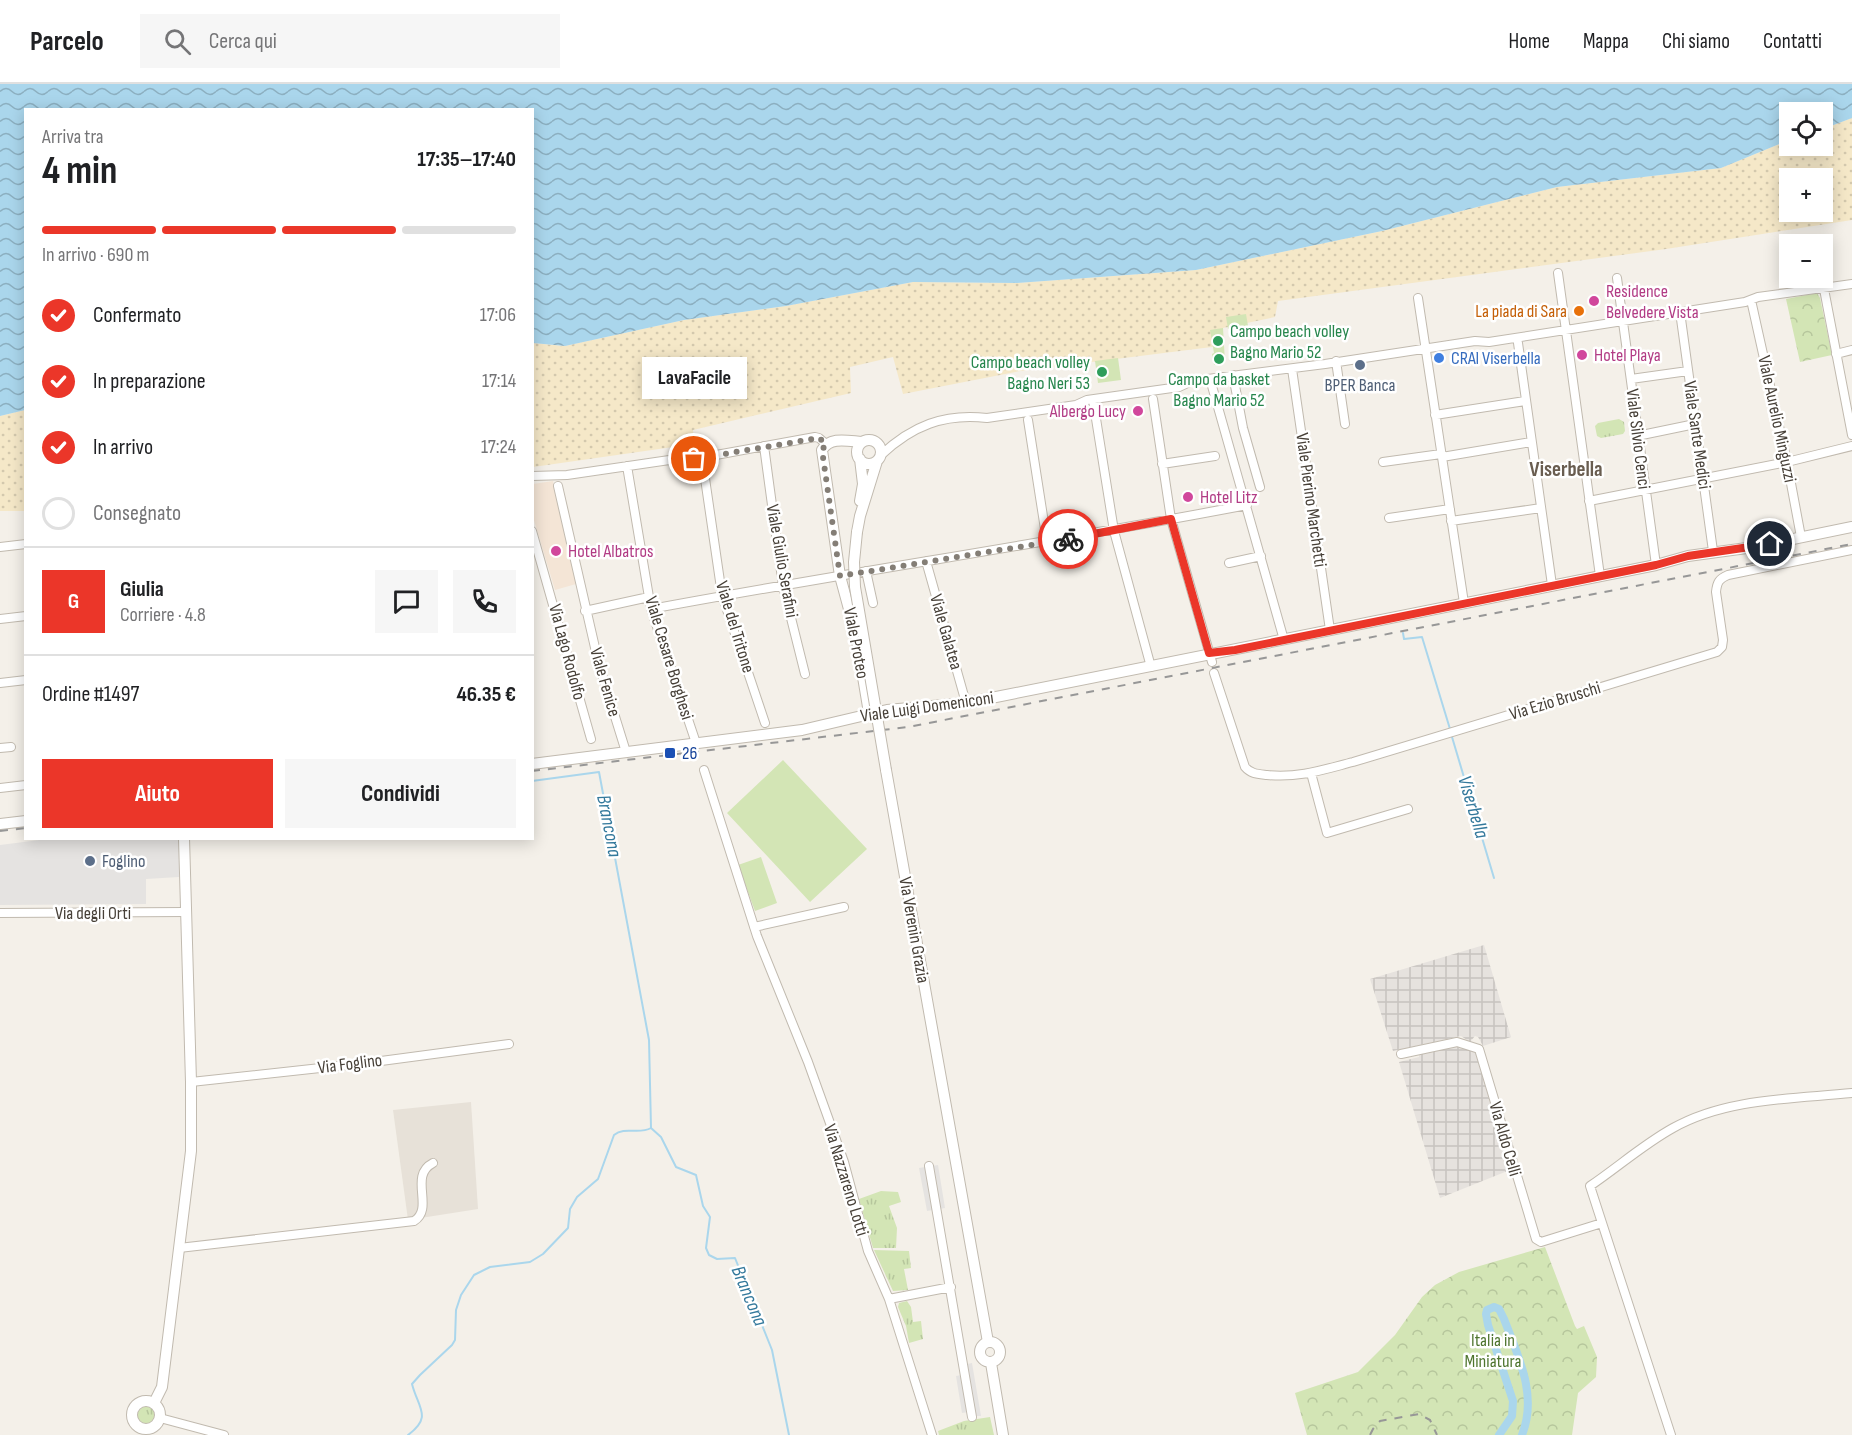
<!DOCTYPE html>
<html lang="it">
<head>
<meta charset="utf-8">
<style>
  :root { --surface:#fff; --page:#f6f6f6; --text:#202124; --muted:#757577; --line:#e0e0e0; --accent:#eb3629 }
  body { margin:0; font-family:"Sofia Sans Condensed",sans-serif; background:var(--page); color:var(--text); height:100vh; display:flex; flex-direction:column; font-size:22px; white-space:nowrap }
  * { box-sizing:border-box; margin:0 }
  p { font-size:20px; color:var(--muted) }
  .icon { flex:none; width:33px; height:33px; fill:none; stroke:currentColor; stroke-width:2; stroke-linecap:round; stroke-linejoin:round }
  .map { position:relative; flex:1; overflow:hidden }
  .drawer { position:absolute; left:24px; top:24px; width:510px; height:732px; display:flex; flex-direction:column; background:var(--surface); border-radius:0px; box-shadow:0 3px 15px #0003 }
  .drawer>* { flex:none }
  .buttons { position:absolute; left:1779px; top:18px; display:grid; gap:12px }
  .buttons a { display:grid; place-items:center; width:54px; height:54px; border-radius:0px; background:var(--surface); box-shadow:0 3px 15px #0003; font-size:30px }
  .pin { position:absolute; display:grid; place-items:center; width:51px; height:51px; color:#fff; margin:-26px; border:3px solid #fff; border-radius:50%; box-shadow:0 2px 6px #0007 }
  .courier { position:absolute; display:grid; place-items:center; width:60px; height:60px; margin:-30px; border:4px solid #eb3629; border-radius:50%; background:#fff; color:#222; box-shadow:0 2px 8px #0007 }
  .bubble { position:absolute; height:42px; border-radius:0px; background:var(--surface); box-shadow:0 3px 15px #0003; font-size:20px; font-weight:700; line-height:42px; text-align:center }
  .overview em { font-style:normal; font-weight:700 }
  .overview div { display:flex; flex-direction:column-reverse }
  .overview { display:flex; align-items:center; justify-content:space-between; height:102px; padding:0 18px }
  h1 { font-size:39px; font-weight:700; line-height:45px }
  .bar { display:grid; grid-template-columns:repeat(4,1fr); gap:9px 6px; align-content:center; height:72px; padding:0 18px }
  .bar i { height:8px; border-radius:4px; background:var(--line) }
  .bar .on { background:var(--accent) }
  .bar p { grid-column:span 4 }
  .line { display:flex; align-items:center; gap:15px; padding:0 18px; border-top:2px solid var(--line) }
  .line div { flex:1 }
  .round { display:grid; place-items:center; flex:none; width:63px; height:63px; border-radius:0px; background:var(--page) }
  ol { padding:0 18px; list-style:none }
  li { display:flex; align-items:center; gap:18px; height:66px }
  li p { margin-inline-start:auto }
  li .icon { padding:6px; border-radius:50%; background:var(--accent); color:#fff; stroke-width:4 }
  li:last-child { color:var(--muted) }
  li i { width:33px; height:33px; border:3px solid var(--line); border-radius:50% }
  .action { display:flex; gap:12px; margin-top:auto; padding:12px 18px }
  .action a { flex:1; height:69px; border-radius:0px; background:var(--accent); color:#fff; font-size:24px; font-weight:700; line-height:69px; text-align:center }
  .action a+a { background:var(--page); color:var(--text) }
  header { display:flex; align-items:center; gap:36px; box-sizing:border-box; height:84px; padding:0 30px; background:var(--surface); border-bottom:2px solid var(--line) }
  header strong { font-size:28px }
  nav { display:flex; gap:33px; margin-inline-start:auto; font-size:21px }
  .search { width:420px; height:54px; background:var(--page); display:flex; align-items:center; gap:15px; box-sizing:border-box; padding:0 21px; border-radius:0px; color:var(--muted); font-size:22px }
  .map>svg:first-child { display:block }
  .residential { fill:#e7e1d8 }
  .commercial { fill:#f4e5d6 }
  .industrial { fill:url(#industrial-grid) }
  .grass { fill:url(#grass-tufts) }
  .forest { fill:url(#forest-crowns) }
  .sand { fill:url(#sand-dots); fill-rule:evenodd }
  .pitch { fill:#d3e5b5 }
  .parking { fill:#e5e3e1 }
  .water { fill:url(#water-waves) }
  .lines { fill:none; stroke-linecap:round; stroke-linejoin:round }
  .stream { stroke:#aad6ec; stroke-width:2 }
  .canal { stroke:#aad6ec; stroke-width:8 }
  .minor-casing { stroke:#c1baaf; stroke-width:10 }
  .tertiary-casing { stroke:#c1baaf; stroke-width:12 }
  .minor { stroke:#fff; stroke-width:8 }
  .tertiary { stroke:#fff; stroke-width:10 }
  .rail { stroke:#979797; stroke-width:2; stroke-dasharray:8 8; stroke-linecap:butt }
  .tertiary-bridge-casing { stroke:#c1baaf; stroke-width:12; stroke-linecap:butt }
  .tertiary-bridge { stroke:#fff; stroke-width:10 }
  .done { stroke:#847e76; stroke-width:6; stroke-dasharray:0 10.8 }
  .route { stroke:#eb3629; stroke-width:8 }
  .hotel-dot { fill:#d1479c; stroke:#fff; stroke-width:2 }
  .food-dot { fill:#e8710a; stroke:#fff; stroke-width:2 }
  .leisure-dot { fill:#2e9e5b; stroke:#fff; stroke-width:2 }
  .shop-dot { fill:#3f7fe0; stroke:#fff; stroke-width:2 }
  .service-dot { fill:#5c6f8a; stroke:#fff; stroke-width:2 }
  .transit-dot { fill:#1a4fb4; stroke:#fff; stroke-width:2 }
  .labels { text-anchor:middle; dominant-baseline:central; stroke-width:5; stroke-linejoin:round; paint-order:stroke }
  .hotel-label { font-size:18px; fill:#b23c85; stroke:#fff; text-anchor:start }
  .food-label { font-size:18px; fill:#c56008; stroke:#fff; text-anchor:end }
  .leisure-label { font-size:18px; fill:#27864d; stroke:#fff; text-anchor:start }
  .shop-label { font-size:18px; fill:#366cbe; stroke:#fff; text-anchor:start }
  .service-label { font-size:18px; fill:#4e5e75; stroke:#fff }
  .street-label { font-size:18px; fill:#474038; stroke:#fff }
  .transit-label { font-size:18px; fill:#164399; stroke:#fff; text-anchor:start }
  .park-label { font-size:18px; fill:#4f752f; stroke:#fff }
  .water-label { font-size:20px; font-style:italic; fill:#34799c; stroke:#fff }
  .quarter-label { font-size:21px; font-weight:bold; fill:#695d50; stroke:#fff }
</style>
</head>
<body>
<header>
<strong>Parcelo</strong>
<div class="search"><svg class="icon" aria-label="search" viewBox="0 0 24 24"><circle cx="10" cy="10" r="6"/><path d="M15 15l6 6"/></svg>Cerca qui</div>
<nav><a>Home</a><a>Mappa</a><a>Chi siamo</a><a>Contatti</a></nav>
</header>
<div class="map">
<svg width="1852" height="1351" viewBox="0 0 1852 1351">
  <defs>
    <pattern id="industrial-grid" width="8" height="8" patternUnits="userSpaceOnUse" patternTransform="scale(1.5)"><rect width="8" height="8" fill="#e6e2de"/><path d="M0 4h8M4 0v8" fill="none" stroke="#c7c3bf"/></pattern>
    <pattern id="grass-tufts" width="24" height="20" patternUnits="userSpaceOnUse" patternTransform="scale(1.5)"><rect width="24" height="20" fill="#d3e5b5"/><path d="M3 7l-1-3M5 7V3M7 7l1-3M15 17l-1-3M17 17v-4M19 17l1-3" fill="none" stroke="#b6c69c"/></pattern>
    <pattern id="forest-crowns" width="20" height="18" patternUnits="userSpaceOnUse" patternTransform="scale(1.5)"><rect width="20" height="18" fill="#d3e5b5"/><path d="M2 6a3 3 0 1 1 6 0M12 15a3 3 0 1 1 6 0" fill="none" stroke="#b6c69c"/></pattern>
    <pattern id="sand-dots" width="8" height="8" patternUnits="userSpaceOnUse" patternTransform="scale(1.5)"><rect width="8" height="8" fill="#f5e8c8"/><path d="M2 2h.1M6 6h.1" fill="none" stroke="#d3c8ad" stroke-width="1.8" stroke-linecap="round"/></pattern>
    <pattern id="water-waves" width="16" height="10" patternUnits="userSpaceOnUse" patternTransform="scale(1.5)"><rect width="16" height="10" fill="#aad6ec"/><path d="M0 5q4-4 8 0t8 0" fill="none" stroke="#8cafc0"/></pattern>
  </defs>
  <rect width="100%" height="100%" fill="#f4f0e9"/>
  <path class="residential" d="M471 1018 478 1125 408 1136 393 1026Z"/>
  <path class="commercial" d="M553 397 576 500 555 506 533 433V400Z"/>
  <path class="industrial" d="M1484 861 1511 953 1483 962 1478 953 1475 952 1470 958 1461 952 1393 967 1370 895Z
    M1453 962 1475 967 1510 1086 1440 1114 1399 978 1419 973V969Z"/>
  <path class="grass" d="M1619 335 1624 338 1625 347 1623 350 1601 354 1597 352 1595 342 1598 339Z
    M881 1107 898 1108 901 1118 889 1122 897 1144 896 1164H873L859 1115Z
    M874 1166 909 1167 911 1184 904 1185 908 1206 893 1207Z
    M907 1217 911 1223 913 1238 921 1237 923 1255 909 1259 906 1242 898 1223 899 1219Z
    M137 1331a9 9 0 1 1 18 0a9 9 0 1 1-18 0Z
    M990 1333 994 1351H939L938 1347 964 1337Z"/>
  <path class="forest" d="M1817 209 1820 214 1832 271 1800 278 1786 215Z
    M1545 1163 1575 1242 1577 1245 1584 1242 1597 1273 1596 1293 1578 1309 1572 1351H1307L1295 1309 1358 1288 1395 1251 1422 1213 1435 1201 1459 1188Z"/>
  <path class="sand" d="M1852 34V136L1666 165 1278 217 1275 233 1223 244 1220 262 1020 287 903 310 893 273 850 283 851 309 693 346 694 360 533 383 532 259 565 262 684 236 786 222 913 198 1017 199 1196 186 1382 147 1557 103 1721 84 1789 56 1790 62H1822L1823 45ZM1790 94H1822V128H1790Z
    M25 326V427H0V332Z"/>
  <path class="pitch" d="M1246 230 1248 242 1228 245 1226 233Z
    M1223 244 1225 279 1214 281 1212 270 1214 269 1210 246Z
    M1118 274 1121 296 1098 299 1095 277Z
    M783 676 867 765 810 818 727 729Z
    M761 773 777 819 755 827 738 781Z"/>
  <path class="parking" d="M55 754 179 755V793L146 795V820L0 821V761Z
    M938 1081 945 1124 927 1127 919 1084Z
    M972 1279 981 1332H976L975 1327 962 1329 956 1292 968 1290 967 1280Z"/>
  <path class="water" d="M0 0H1852V34L1823 45 1822 28H1790L1789 56 1721 84 1557 103 1382 147 1196 186 1017 199 913 198 786 222 684 236 565 262 533 259 532 26H26L25 326 0 332Z"/>
  <g class="lines">
    <path class="stream" d="M1403 549 1404 555 1422 553 1450 645
      M1452 653 1494 794
      M532 697 599 688 649 956 651 1044
      M651 1044 661 1053 676 1083 696 1091 703 1122 710 1133 706 1164 709 1171 717 1175 735 1174 772 1266 789 1351
      M408 1351C433 1333 418 1324 412 1300L420 1291 452 1261 455 1256 456 1226 461 1211 474 1191 490 1183 530 1178 543 1170 568 1144 570 1125 577 1113 598 1095 614 1051C625 1042 639 1051 651 1044"/>
    <path class="canal" d="M1499 1351 1512 1332 1513 1317 1488 1241 1486 1230 1487 1226 1494 1223 1499 1225 1504 1235C1518 1272 1538 1311 1522 1351"/>
    <g class="minor-casing">
      <path id="minor" d="M1558 189 1600 492
        M1617 194 1656 481
        M1824 205 1852 351
        M1418 214 1464 519
        M1751 216 1787 378 1801 453
        M1681 235 1713 467
        M1518 259 1552 501
        M1836 270 1852 266
        M1336 277 1345 340
        M1292 285 1330 546
        M1233 291 1243 344 1260 403
        M1210 295 1284 556
        M1631 295 1688 287
        M1153 315 1171 435 1212 578
        M1093 316 1114 447 1151 583
        M1435 331 1525 317
        M1028 336 1047 458
        M1637 352 1695 340
        M764 362 783 502 805 590
        M881 371C912 342 944 329 987 334L1076 321 1087 316 1179 303 1192 297 1325 280 1475 257 1489 258 1745 218 1758 213 1852 200
        M1442 373 1531 358
        M702 374 722 511 765 639
        M1383 378 1441 370
        M1162 380 1215 372
        M627 382 651 525 696 659
        M532 392 567 391 683 374 694 375 815 353 819 354 826 360
        M558 402 599 581 626 668
        M1589 417 1787 378 1852 362
        M1389 434 1450 425
        M1451 437 1541 424
        M532 447 591 655
        M0 463 26 460
        M926 477 966 619
        M1229 479 1261 472
        M866 487 873 519
        M651 525C849 488 1049 459 1247 421
        M585 527 649 513
        M0 535 26 532
        M1214 589 1245 683C1251 690 1258 690 1267 691 1299 694 1322 686 1353 678L1717 568 1722 563 1723 556 1716 508C1717 498 1719 495 1728 491L1852 466
        M0 599 26 596
        M0 664 11 663
        M704 686 757 852 808 978 844 1078 868 1167 889 1215 932 1351
        M1311 689 1327 749 1408 725
        M0 704 26 701
        M0 829 186 828
        M754 843 844 823
        M1401 970 1457 958 1479 965 1536 1155 1541 1158 1602 1139
        M191 998 366 979 509 960
        M929 1082 972 1333
        M179 1164 414 1137C435 1124 408 1092 433 1079
        M889 1215 951 1203
        M160 1334 224 1351
        M1671 1351 1590 1102C1618 1083 1644 1060 1673 1044 1726 1014 1793 1015 1852 1009"/>
    </g>
    <g class="tertiary-casing">
      <path id="tertiary" d="M857 368a12 12 0 1 1 24 0a12 12 0 1 1-24 0Z
        M862 358C848 357 830 352 822 366L840 492 856 551 869 629
        M860 375 863 400 860 417
        M857 448 860 432 877 377
        M532 680 802 646 887 626 966 619 1656 481 1688 472 1754 463 1852 443
        M886 686 988 1258
        M0 740 26 737
        M980 1268a10 10 0 1 1 20 0a10 10 0 1 1-20 0Z
        M991 1279 1003 1351
        M132 1331a14 14 0 1 1 28 0a14 14 0 1 1-28 0Z
        M154 1319 162 1303 191 1067V998L184 754"/>
    </g>
    <use href="#minor" class="minor"/>
    <use href="#tertiary" class="tertiary"/>
    <path class="rail" d="M532 687 908 643 1852 460
      M0 747 26 744
      M1370 1351 1373 1345 1380 1337 1419 1330 1430 1336 1437 1351"/>
    <g class="tertiary-bridge-casing">
      <path id="tertiary-bridge" d="M857 448 854 478 855 503 886 686"/>
    </g>
    <use href="#tertiary-bridge" class="tertiary-bridge"/>
  </g>
  <g class="lines">
    <path class="done" d="M694 375 819 354 826 360 822 366 840 492 1068 455"/>
    <path class="route" d="M1068 455 1171 435 1209 569 1235 566 1656 481 1688 472 1770 460"/>
  </g>
  <g class="hotel-dot">
    <circle cx="1594" cy="217" r="6"/>
    <circle cx="1582" cy="271" r="6"/>
    <circle cx="1138" cy="327" r="6"/>
    <circle cx="1188" cy="413" r="6"/>
    <circle cx="556" cy="467" r="6"/>
  </g>
  <circle class="food-dot" cx="1579" cy="227" r="6"/>
  <g class="leisure-dot">
    <circle cx="1218" cy="257" r="6"/>
    <circle cx="1219" cy="275" r="6"/>
    <circle cx="1102" cy="288" r="6"/>
  </g>
  <circle class="shop-dot" cx="1439" cy="274" r="6"/>
  <g class="service-dot">
    <circle cx="1360" cy="281" r="6"/>
    <circle cx="90" cy="777" r="6"/>
  </g>
  <rect class="transit-dot" x="664" y="663" width="12" height="12" rx="3"/>
  <g class="labels">
    <g class="hotel-label">
      <text x="1606" y="207">Residence<tspan x="1606" dy="21">Belvedere Vista</tspan></text>
      <text x="1594" y="271">Hotel Playa</text>
      <text x="1126" y="327" text-anchor="end">Albergo Lucy</text>
      <text x="1200" y="413">Hotel Litz</text>
      <text x="568" y="467">Hotel Albatros</text>
    </g>
    <g class="food-label">
      <text x="1567" y="227">La piada di Sara</text>
    </g>
    <g class="leisure-label">
      <text x="1230" y="247">Campo beach volley<tspan x="1230" dy="21">Bagno Mario 52</tspan></text>
      <text x="1090" y="278" text-anchor="end">Campo beach volley<tspan x="1090" dy="21">Bagno Neri 53</tspan></text>
      <text x="1219" y="295" text-anchor="middle">Campo da basket<tspan x="1219" dy="21">Bagno Mario 52</tspan></text>
    </g>
    <g class="shop-label">
      <text x="1451" y="274">CRAI Viserbella</text>
    </g>
    <g class="service-label">
      <text x="1360" y="301">BPER Banca</text>
      <text x="102" y="777" text-anchor="start">Foglino</text>
    </g>
    <g class="street-label">
      <text transform="translate(1777 335) rotate(78)">Viale Aurelio Minguzzi</text>
      <text transform="translate(1697 351) rotate(82)">Viale Sante Medici</text>
      <text transform="translate(1638 355) rotate(83)">Viale Silvio Cenci</text>
      <text transform="translate(1311 416) rotate(82)">Viale Pierino Marchetti</text>
      <text transform="translate(782 477) rotate(80)">Viale Giulio Serafini</text>
      <text transform="translate(735 543) rotate(73)">Viale del Tritone</text>
      <text transform="translate(946 548) rotate(74)">Viale Galatea</text>
      <text transform="translate(856 559) rotate(79)">Viale Proteo</text>
      <text transform="translate(567 568) rotate(75)">Via Lago Rodolfo</text>
      <text transform="translate(669 574) rotate(73)">Viale Cesare Borghesi</text>
      <text transform="translate(605 598) rotate(74)">Viale Fenice</text>
      <text transform="translate(1555 617) rotate(-17)">Via Ezio Bruschi</text>
      <text transform="translate(927 623) rotate(-8)">Viale Luigi Domeniconi</text>
      <text x="93" y="829">Via degli Orti</text>
      <text transform="translate(914 846) rotate(80)">Via Verenin Grazia</text>
      <text transform="translate(350 980) rotate(-7)">Via Foglino</text>
      <text transform="translate(1505 1055) rotate(74)">Via Aldo Celli</text>
      <text transform="translate(846 1096) rotate(73)">Via Nazzareno Lotti</text>
    </g>
    <g class="transit-label">
      <text x="682" y="669">26</text>
    </g>
    <g class="park-label">
      <text x="1493" y="1256">Italia in<tspan x="1493" dy="21">Miniatura</tspan></text>
    </g>
    <g class="water-label">
      <text transform="translate(1473 723) rotate(73)">Viserbella</text>
      <text transform="translate(609 742) rotate(79)">Brancona</text>
      <text transform="translate(749 1212) rotate(67)">Brancona</text>
    </g>
    <g class="quarter-label">
      <text x="1566" y="385">Viserbella</text>
    </g>
  </g>
</svg>
<div class="buttons">
<a><svg class="icon" aria-label="locate" viewBox="0 0 24 24"><circle cx="12" cy="12" r="6"/><path d="M12 2v4M12 18v4M2 12h4M18 12h4"/></svg></a>
<a>+</a>
<a>−</a>
</div>
<div class="pin" style="left:694px;top:375px;background:#ea580c"><svg class="icon" aria-label="bag" viewBox="0 0 24 24"><path d="M5 8h14l-1 12H6zM9 8a3 3 0 0 1 6 0"/></svg></div>
<div class="pin" style="left:1770px;top:460px;background:#1f2937"><svg class="icon" aria-label="home" viewBox="0 0 24 24"><path d="M3 11l9-7 9 7M6 9v11h12V9"/></svg></div>
<div class="courier" style="left:1068px;top:455px"><svg class="icon" aria-label="bike" viewBox="0 0 24 24"><circle cx="6" cy="16" r="4"/><circle cx="18" cy="16" r="4"/><path d="M6 16l4-8h5l3 8M10 8l3 8H6M13 5h3"/></svg></div>
<div class="bubble" style="left:642px;top:273px;width:105px">LavaFacile</div>
<section class="drawer">
<div class="overview"><div><h1>4 min</h1><p>Arriva tra</p></div><em>17:35–17:40</em></div>
<div class="bar"><i class="on"></i><i class="on"></i><i class="on"></i><i></i><p>In arrivo · 690 m</p></div>
<ol>
<li><svg class="icon" aria-label="check" viewBox="0 0 24 24"><path d="M5 12l5 5 9-10"/></svg>Confermato<p>17:06</p></li>
<li><svg class="icon" aria-label="check" viewBox="0 0 24 24"><path d="M5 12l5 5 9-10"/></svg>In preparazione<p>17:14</p></li>
<li><svg class="icon" aria-label="check" viewBox="0 0 24 24"><path d="M5 12l5 5 9-10"/></svg>In arrivo<p>17:24</p></li>
<li><i></i>Consegnato</li>
</ol>
<div class="line" style="height:108px"><b class="round" style="background:var(--accent);color:#fff">G</b><div><b>Giulia</b><p>Corriere · 4.8</p></div><a class="round"><svg class="icon" aria-label="chat" viewBox="0 0 24 24"><path d="M4 5h16v11H9l-5 4z"/></svg></a><a class="round"><svg class="icon" aria-label="phone" viewBox="0 0 24 24"><path d="M5 4h4l2 5-3 2q2 4 5 5l2-3 5 2v4C11 20 4 13 5 4z"/></svg></a></div>
<div class="line" style="height:78px"><div>Ordine #1497</div><b>46.35 €</b></div>
<div class="action"><a>Aiuto</a><a>Condividi</a></div>
</section>
</div>
</body>
</html>
